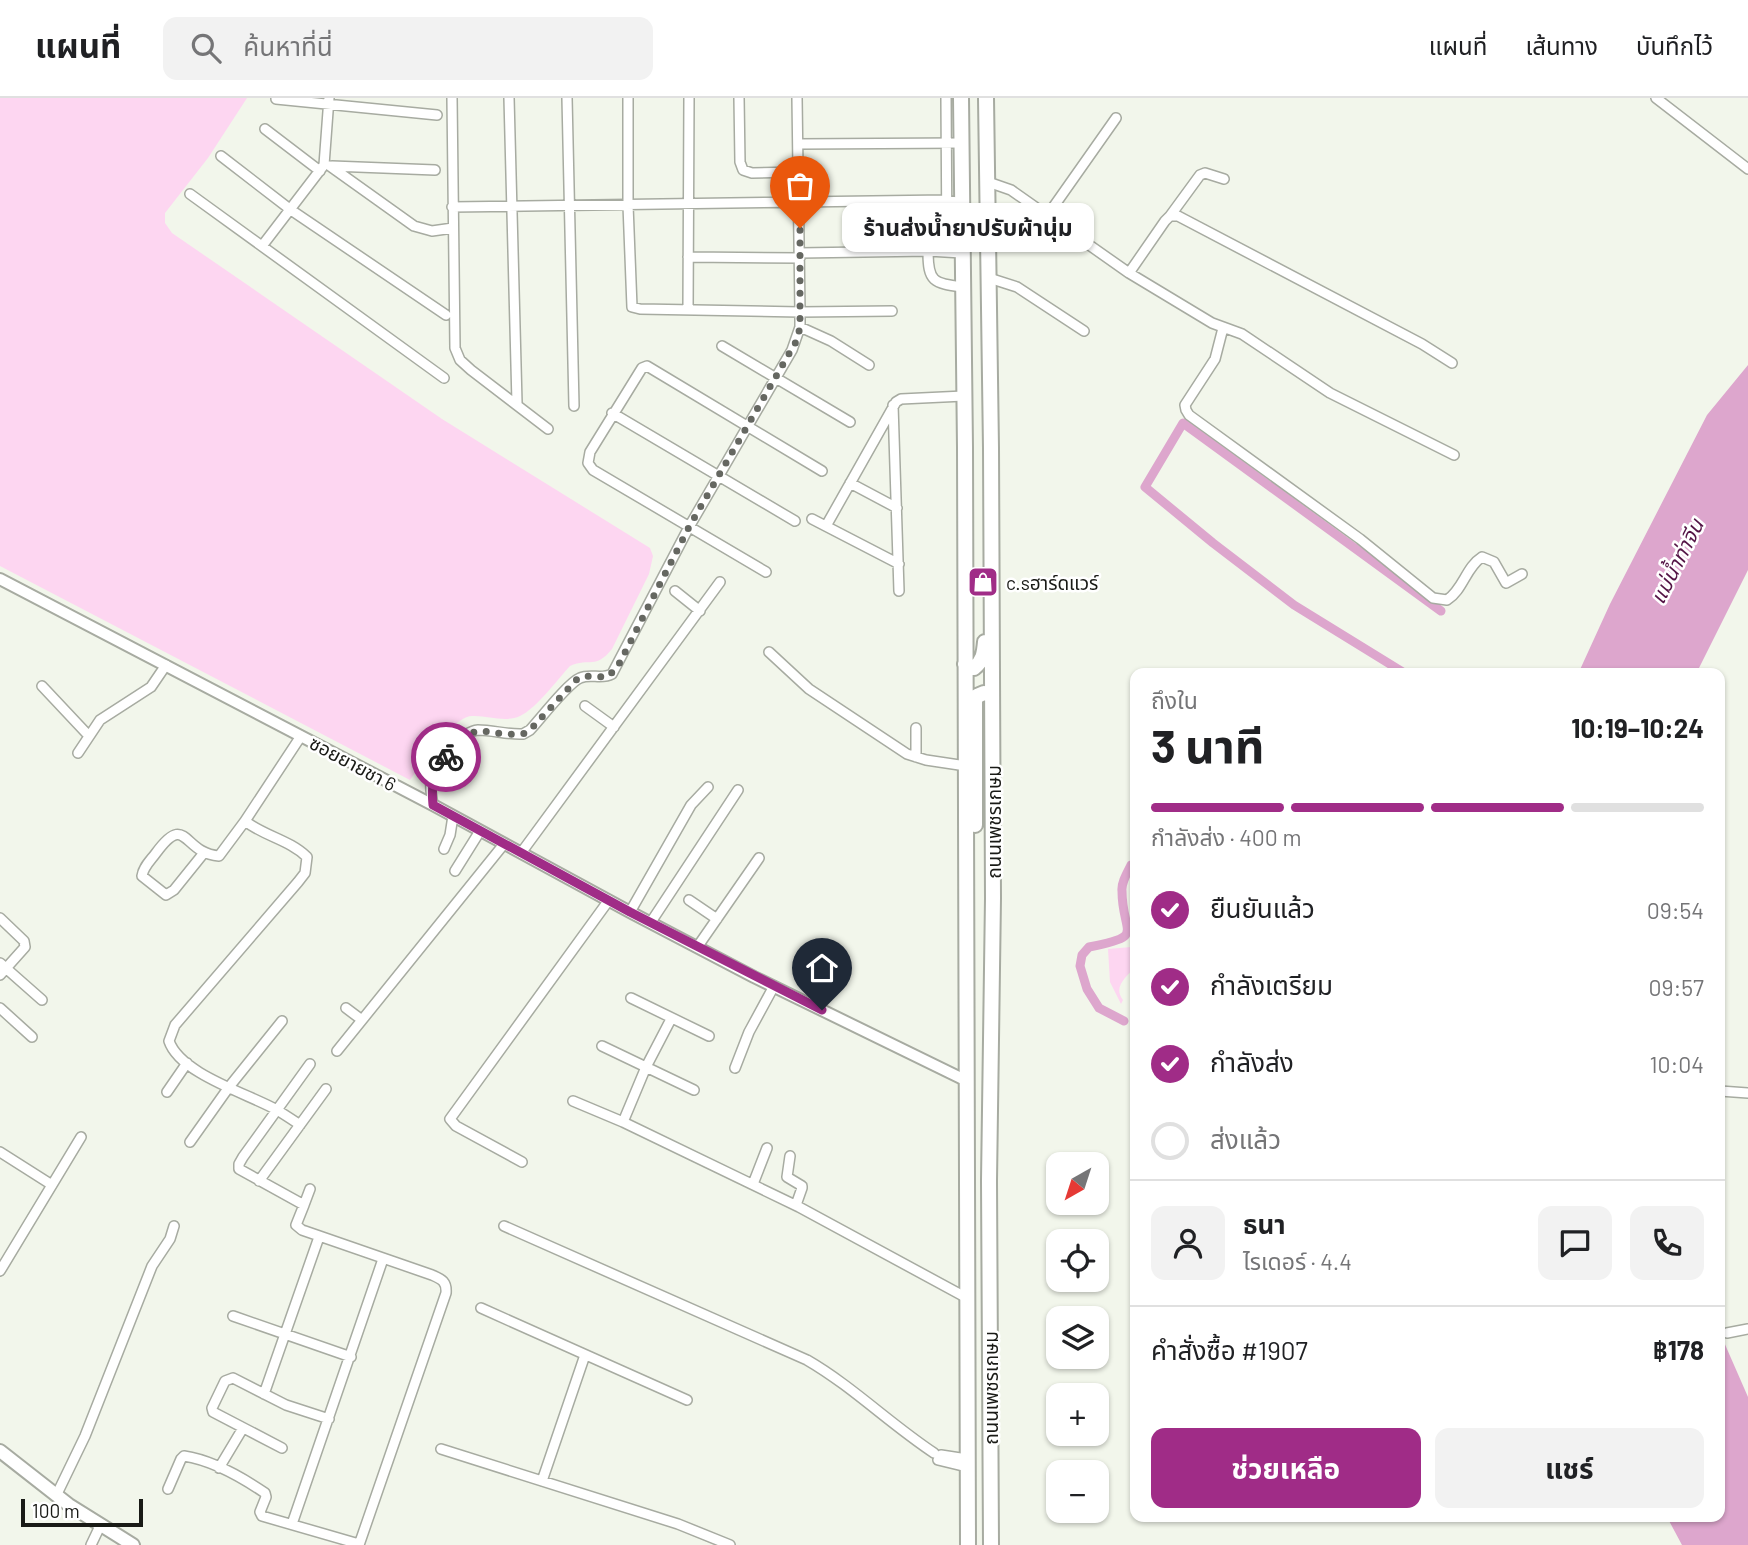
<!DOCTYPE html>
<html lang="th">
<head>
<meta charset="utf-8">
<style>
  :root { --surface:#fff; --page:#f2f2f2; --text:#202124; --muted:#757577; --line:#e0e0e0; --accent:#a02c87 }
  body { margin:0; font-family:Barlow,"Noto Sans Thai",sans-serif; background:var(--page); color:var(--text); height:100vh; display:flex; flex-direction:column; font-size:26px; white-space:nowrap }
  * { box-sizing:border-box; margin:0 }
  p { font-size:23px; color:var(--muted) }
  .icon { flex:none; width:38px; height:38px; fill:none; stroke:currentColor; stroke-width:2; stroke-linecap:round; stroke-linejoin:round }
  .map { position:relative; flex:1; overflow:hidden }
  .drawer { position:absolute; left:1130px; top:570px; width:595px; height:854px; display:flex; flex-direction:column; background:var(--surface); border-radius:14px; box-shadow:0 2px 5px #0004 }
  .drawer>* { flex:none }
  .needle { width:46px; rotate:219deg }
  .controls { position:absolute; left:1046px; top:1054px; display:grid; gap:14px }
  .controls a { display:grid; place-items:center; width:63px; height:63px; border-radius:14px; background:var(--surface); box-shadow:0 2px 5px #0004; font-size:35px }
  .scale { position:absolute; left:21px; bottom:18px; width:122px; box-sizing:border-box; padding-left:7px; border:4px solid #191a16; border-top:0; font-size:19px; line-height:24px; white-space:nowrap; color:#191a16; -webkit-text-stroke:5px #fff; paint-order:stroke }
  .pin { position:absolute; display:grid; place-items:center; width:60px; height:60px; color:#fff; margin:-72px -30px; border-radius:50% 50% 50% 0; rotate:-45deg; box-shadow:0 0 7px #0007 }
  .pin .icon { rotate:45deg }
  .courier { position:absolute; display:grid; place-items:center; width:70px; height:70px; margin:-35px; border:5px solid #a02c87; border-radius:50%; background:#fff; color:#222; box-shadow:0 2px 9px #0007 }
  .bubble { position:absolute; height:49px; border-radius:14px; background:var(--surface); box-shadow:0 2px 5px #0004; font-size:23px; font-weight:700; line-height:49px; text-align:center }
  .headline em { font-style:normal; font-weight:700 }
  .headline div { display:flex; flex-direction:column-reverse }
  .headline { display:flex; align-items:center; justify-content:space-between; height:119px; padding:0 21px }
  h1 { font-size:46px; font-weight:700; line-height:52px }
  .bar { display:grid; grid-template-columns:repeat(4,1fr); gap:10px 7px; align-content:center; height:84px; padding:0 21px }
  .bar i { height:9px; border-radius:5px; background:var(--line) }
  .bar .on { background:var(--accent) }
  .bar p { grid-column:span 4 }
  .line { display:flex; align-items:center; gap:18px; padding:0 21px; border-top:2px solid var(--line) }
  .line div { flex:1 }
  .round { display:grid; place-items:center; flex:none; width:74px; height:74px; border-radius:14px; background:var(--page) }
  ol { padding:0 21px; list-style:none }
  li { display:flex; align-items:center; gap:21px; height:77px }
  li p { margin-inline-start:auto }
  li .icon { padding:7px; border-radius:50%; background:var(--accent); color:#fff; stroke-width:4 }
  li:last-child { color:var(--muted) }
  li i { width:38px; height:38px; border:4px solid var(--line); border-radius:50% }
  .primary-button { display:flex; gap:14px; margin-top:auto; padding:14px 21px }
  .primary-button a { flex:1; height:80px; border-radius:14px; background:var(--accent); color:#fff; font-size:28px; font-weight:700; line-height:80px; text-align:center }
  .primary-button a+a { background:var(--page); color:var(--text) }
  header { display:flex; align-items:center; gap:42px; box-sizing:border-box; height:98px; padding:0 35px; background:var(--surface); border-bottom:2px solid var(--line) }
  header strong { font-size:33px }
  nav { display:flex; gap:38px; margin-inline-start:auto; font-size:24px }
  .search { width:490px; height:63px; background:var(--page); display:flex; align-items:center; gap:18px; box-sizing:border-box; padding:0 24px; border-radius:14px; color:var(--muted); font-size:26px }
  .map>svg:first-child { display:block }
  .green { fill:#fdd6f1 }
  .water { fill:#dda6cd }
  .lines { fill:none; stroke-linecap:round; stroke-linejoin:round }
  .canal { stroke:#dda6cd; stroke-width:9 }
  .minor-casing { stroke:#a7aba1; stroke-width:12 }
  .tertiary-casing { stroke:#a7aba1; stroke-width:14 }
  .secondary-casing { stroke:#a7aba1; stroke-width:16 }
  .primary-casing { stroke:#a7aba1; stroke-width:18 }
  .minor { stroke:#fff; stroke-width:9 }
  .tertiary { stroke:#fff; stroke-width:10 }
  .secondary { stroke:#fff; stroke-width:12 }
  .primary { stroke:#fff; stroke-width:14 }
  .done { stroke:#656761; stroke-width:7; stroke-dasharray:0 12.6 }
  .route { stroke:#a02c87; stroke-width:9 }
  .labels { text-anchor:middle; dominant-baseline:central; stroke-width:5; stroke-linejoin:round; paint-order:stroke }
  .poi-label { font-size:19px; fill:#191a16; stroke:#fff; text-anchor:start }
  .street-label { font-size:19px; fill:#191a16; stroke:#fff }
  .water-label { font-size:21px; font-style:italic; fill:#541446; stroke:#fff }
</style>
</head>
<body>
<header>
<strong>แผนที่</strong>
<div class="search"><svg class="icon" aria-label="search" viewBox="0 0 24 24"><circle cx="10" cy="10" r="6"/><path d="M15 15l6 6"/></svg>ค้นหาที่นี่</div>
<nav><a>แผนที่</a><a>เส้นทาง</a><a>บันทึกไว้</a></nav>
</header>
<div class="map">
<svg width="1748" height="1447" viewBox="0 0 1748 1447">
  <rect width="100%" height="100%" fill="#f2f6eb"/>
  <path class="green" d="M0 0H247L208 60 165 115V125L172 135 442 321 650 450 653 458 649 476 612 551C595 572 590 559 570 568 557 582 537 610 520 618 505 625 487 617 472 618 453 618 421 667 410 682L0 468Z
    M1136 841V868C1128 878 1112 888 1123 902L1121 906 1110 884 1108 851 1131 849Z"/>
  <path class="water" d="M1748 267V472L1696 576H1578L1610 506 1707 317Z
    M1720 1235 1748 1299V1447H1682L1667 1419H1720Z"/>
  <g class="lines">
    <path class="canal" d="M1406 576 1294 507 1213 445 1145 389 1183 325 1441 513
      M1124 923 1099 910 1087 891 1080 868 1082 857 1089 849C1147 838 1122 836 1122 793 1121 785 1127 775 1131 767"/>
    <g class="minor-casing">
      <path id="minor" d="M452 0 455 250 460 262 471 272 548 331
        M509 0 517 305
        M567 0 574 308
        M628 0V107L632 209 640 211 800 214V229
        M739 0 740 64 743 72 752 75 800 74
        M797 0 800 214 892 213
        M946 0 947 153
        M1656 0 1748 71
        M276 1 437 17
        M265 31 320 73
        M799 46 961 45
        M221 58 291 112 446 217
        M330 68 414 128 432 133 453 130
        M332 68 435 72
        M988 84 1011 92 1129 175 1212 225 1242 236 1330 295 1454 357
        M190 96 444 280
        M452 109 946 102 961 105
        M1047 118 1116 20
        M1170 118 1200 77 1205 75 1224 81
        M262 148 324 67 329 0
        M928 153C928 184 933 185 963 189
        M800 155 928 153 962 155
        M688 159 800 160
        M1129 175 1165 123 1170 118H1178L1422 246 1452 265
        M989 180 1017 189 1084 233
        M688 212 689 0
        M1223 230 1215 261 1185 307 1186 312 1189 317 1360 441 1433 500 1447 502C1463 492 1466 469 1482 459L1494 464 1506 485 1522 476
        M722 248 850 324
        M893 307 899 493
        M612 315 795 423
        M850 385 897 410
        M812 421 899 466
        M826 428 896 304 901 301 964 298
        M766 474 593 372 588 365 590 354 642 270 647 268 822 373
        M675 493 700 513
        M769 554 809 591 907 656 926 662 966 668
        M42 588 89 638
        M585 608 614 629
        M916 630V659
        M78 655 100 622 151 589 166 567
        M433 707C432 700 430 691 431 684 433 668 462 633 478 632 493 632 508 637 523 636L530 632C541 620 568 585 580 580 591 575 601 582 612 576L689 429 792 252 800 229 831 243 869 267
        M444 751 450 737 453 718
        M521 755 720 484
        M203 756 174 792 166 797 142 778C143 769 151 762 156 755 187 713 182 755 219 758L245 723
        M455 773 480 733
        M689 802 717 821
        M630 814 691 707 708 689
        M0 820 24 843 25 849 0 877
        M651 824 738 692
        M698 848 759 760
        M0 865 42 902
        M631 900 709 938
        M0 910 32 939
        M346 910 362 922
        M602 948 694 992
        M337 953 504 746
        M310 966 243 1059 239 1066V1071L304 1107 296 1127 302 1132 432 1177C441 1181 447 1183 446 1195L359 1447
        M735 970 749 934 774 888
        M1720 993 1748 995
        M167 994 187 965
        M573 1003 623 1024 799 1109 967 1200
        M623 1024 646 969 671 921
        M300 1027C293 1022 285 1017 277 1012 249 996 180 976 169 943L175 927 298 784 305 775 307 759C290 742 264 738 245 723L301 638
        M190 1044 229 989 282 923
        M0 1054 52 1087
        M790 1058 787 1079 802 1088V1090L796 1107
        M522 1064 456 1028 450 1021 609 802
        M259 1083 326 991
        M753 1086 767 1050
        M304 1107 310 1091
        M504 1128 807 1262C852 1288 890 1326 934 1355
        M0 1173 81 1039
        M481 1210 687 1302
        M233 1218 351 1259
        M1727 1235 1748 1231
        M264 1296 319 1139
        M282 1350 213 1314 212 1310 225 1283 233 1280 286 1307 329 1321
        M441 1351 678 1426 730 1447
        M941 1357 967 1361
        M938 1362 967 1369
        M219 1370 243 1330
        M542 1383 585 1257
        M168 1391 181 1361 184 1358C211 1362 243 1380 265 1395L266 1399 260 1414 262 1418 359 1446
        M56 1398 85 1338 152 1168 170 1141 174 1128
        M292 1426 383 1161
        M91 1447 100 1428"/>
    </g>
    <g class="tertiary-casing">
      <path id="tertiary" d="M0 481 433 707 630 814 754 879 967 983"/>
    </g>
    <g class="secondary-casing">
      <path id="secondary" d="M0 1353 69 1407 133 1447"/>
    </g>
    <g class="primary-casing">
      <path id="primary" d="M961 0 965 349 968 1447
        M986 0 991 350 993 800 989 1083 991 1447
        M965 566 974 570C983 563 984 555 985 544
        M975 727V603L977 598 984 595 992 597"/>
    </g>
    <use href="#minor" class="minor"/>
    <use href="#tertiary" class="tertiary"/>
    <use href="#secondary" class="secondary"/>
    <use href="#primary" class="primary"/>
  </g>
  <g class="lines">
    <path class="done" d="M446 659C477 618 481 639 523 636L530 632 578 580 590 578 607 579 617 570 689 429 797 242 800 229V130"/>
    <path class="route" d="M446 659C433 675 431 686 433 707L630 814 822 912"/>
  </g>
  <defs>
    <g id="shop-square" transform="scale(1.575)"><rect x="-9" y="-9" width="18" height="18" rx="4" fill="#a02c87" stroke="#fff"/><path d="M-5-2.5h2.3a2.7 3.5 0 0 1 5.4 0H5L5.5 6h-11ZM-1.5-2.5h3a1.5 2.3 0 0 0-3 0Z" fill="#fff"/></g>
  </defs>
  <g fill-rule="evenodd">
    <use href="#shop-square" x="983" y="484"/>
  </g>
  <g class="labels">
    <g class="poi-label">
      <text x="1006" y="484">c.sฮาร์ดแวร์</text>
    </g>
    <g class="street-label">
      <text transform="translate(353 665) rotate(28)">ซอยยายชา 6</text>
      <text transform="translate(993 724) rotate(-90)">ถนนเพชรเกษม</text>
      <text transform="translate(990 1290) rotate(-90)">ถนนเพชรเกษม</text>
    </g>
    <g class="water-label">
      <text transform="translate(1676 463) rotate(-63)">แม่น้ำท่าจีน</text>
    </g>
  </g>
</svg>
<div class="controls">
<a><svg class="needle" viewBox="-14 -14 28 28"><path d="M0-13l5 13h-10z" fill="#e53935"/><path d="M0 13l5-13h-10z" fill="#757577"/></svg></a>
<a><svg class="icon" aria-label="locate" viewBox="0 0 24 24"><circle cx="12" cy="12" r="6"/><path d="M12 2v4M12 18v4M2 12h4M18 12h4"/></svg></a>
<a><svg class="icon" aria-label="layers" viewBox="0 0 24 24"><path d="M12 4l9 5-9 5-9-5zM3 14l9 5 9-5"/></svg></a>
<a>+</a>
<a>−</a>
</div>
<div class="scale">100 m</div>
<div class="pin" style="left:800px;top:130px;background:#ea580c"><svg class="icon" aria-label="bag" viewBox="0 0 24 24"><path d="M5 8h14l-1 12H6zM9 8a3 3 0 0 1 6 0"/></svg></div>
<div class="pin" style="left:822px;top:912px;background:#1f2937"><svg class="icon" aria-label="home" viewBox="0 0 24 24"><path d="M3 11l9-7 9 7M6 9v11h12V9"/></svg></div>
<div class="courier" style="left:446px;top:659px"><svg class="icon" aria-label="bike" viewBox="0 0 24 24"><circle cx="6" cy="16" r="4"/><circle cx="18" cy="16" r="4"/><path d="M6 16l4-8h5l3 8M10 8l3 8H6M13 5h3"/></svg></div>
<div class="bubble" style="left:842px;top:105px;width:252px">ร้านส่งน้ำยาปรับผ้านุ่ม</div>
<section class="drawer">
<div class="headline"><div><h1>3 นาที</h1><p>ถึงใน</p></div><em>10:19–10:24</em></div>
<div class="bar"><i class="on"></i><i class="on"></i><i class="on"></i><i></i><p>กำลังส่ง · 400 m</p></div>
<ol>
<li><svg class="icon" aria-label="check" viewBox="0 0 24 24"><path d="M5 12l5 5 9-10"/></svg>ยืนยันแล้ว<p>09:54</p></li>
<li><svg class="icon" aria-label="check" viewBox="0 0 24 24"><path d="M5 12l5 5 9-10"/></svg>กำลังเตรียม<p>09:57</p></li>
<li><svg class="icon" aria-label="check" viewBox="0 0 24 24"><path d="M5 12l5 5 9-10"/></svg>กำลังส่ง<p>10:04</p></li>
<li><i></i>ส่งแล้ว</li>
</ol>
<div class="line" style="height:126px"><a class="round"><svg class="icon" aria-label="person" viewBox="0 0 24 24"><circle cx="12" cy="8" r="4"/><path d="M4 21q1-7 8-7t8 7"/></svg></a><div><b>ธนา</b><p>ไรเดอร์ · 4.4</p></div><a class="round"><svg class="icon" aria-label="chat" viewBox="0 0 24 24"><path d="M4 5h16v11H9l-5 4z"/></svg></a><a class="round"><svg class="icon" aria-label="phone" viewBox="0 0 24 24"><path d="M5 4h4l2 5-3 2q2 4 5 5l2-3 5 2v4C11 20 4 13 5 4z"/></svg></a></div>
<div class="line" style="height:91px"><div>คำสั่งซื้อ #1907</div><b>฿178</b></div>
<div class="primary-button"><a>ช่วยเหลือ</a><a>แชร์</a></div>
</section>
</div>
</body>
</html>
